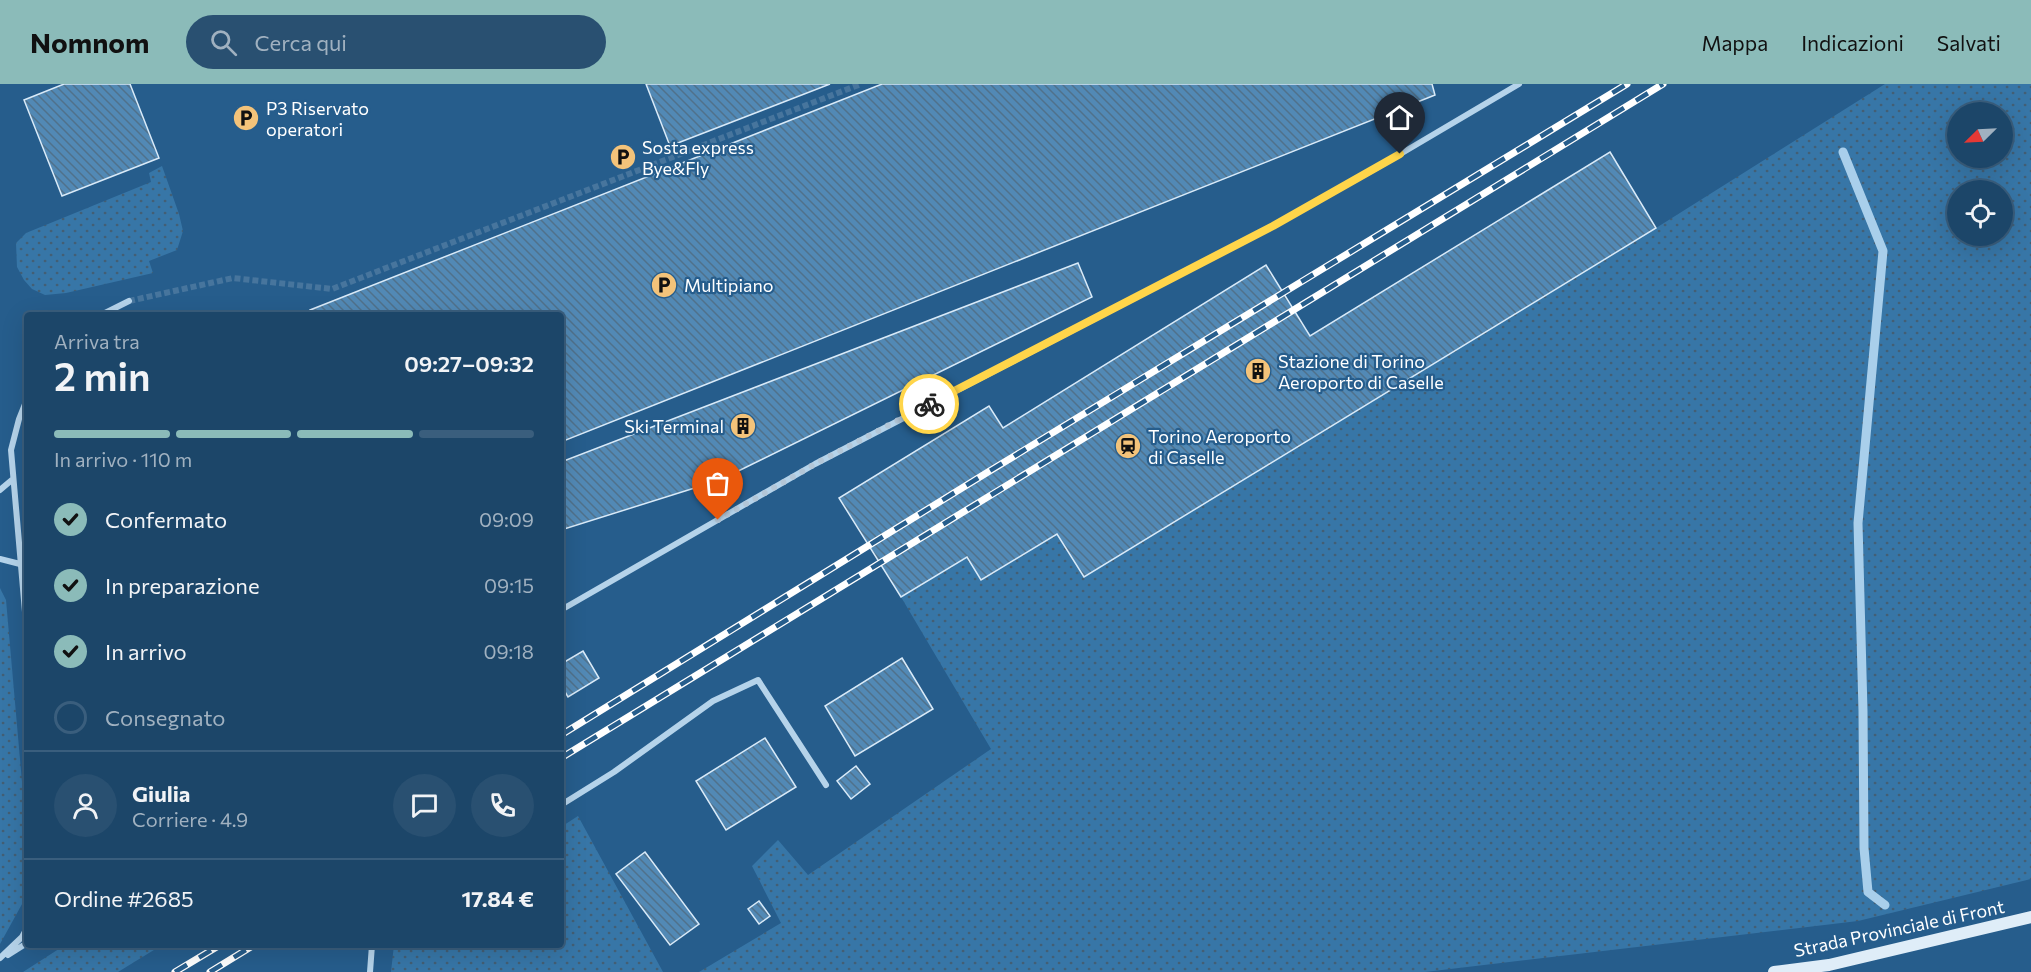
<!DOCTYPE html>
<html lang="it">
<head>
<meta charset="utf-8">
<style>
  :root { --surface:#1c4669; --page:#295071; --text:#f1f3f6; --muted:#a0b1c0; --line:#3a5e7d; --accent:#8bbbb9 }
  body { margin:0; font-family:Commissioner,sans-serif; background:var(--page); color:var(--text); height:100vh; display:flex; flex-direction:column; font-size:22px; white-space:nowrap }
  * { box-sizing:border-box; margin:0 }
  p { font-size:20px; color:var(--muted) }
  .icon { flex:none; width:33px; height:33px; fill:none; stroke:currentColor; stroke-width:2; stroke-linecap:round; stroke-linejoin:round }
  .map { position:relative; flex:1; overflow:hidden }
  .details { position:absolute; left:24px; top:228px; width:540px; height:636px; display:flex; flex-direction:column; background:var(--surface); border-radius:6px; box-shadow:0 6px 24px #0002,0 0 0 2px var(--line) }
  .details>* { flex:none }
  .needle { width:39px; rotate:246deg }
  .tools { position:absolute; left:1947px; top:18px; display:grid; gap:12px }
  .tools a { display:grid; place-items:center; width:66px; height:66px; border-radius:50%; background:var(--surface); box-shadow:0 6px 24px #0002,0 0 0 2px var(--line); font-size:30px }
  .pin { position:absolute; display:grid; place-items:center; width:51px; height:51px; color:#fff; margin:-62px -26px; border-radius:50% 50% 50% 0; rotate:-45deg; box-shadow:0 0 6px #0007 }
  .pin .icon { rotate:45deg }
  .courier { position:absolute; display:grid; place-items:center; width:60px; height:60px; margin:-30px; border:4px solid #ffd54a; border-radius:50%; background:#fff; color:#222; box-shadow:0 2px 8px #0007 }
  .overview em { font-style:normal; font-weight:600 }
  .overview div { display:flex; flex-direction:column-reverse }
  .overview { display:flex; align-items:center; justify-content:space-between; height:102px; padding:0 30px }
  h1 { font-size:39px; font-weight:600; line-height:45px }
  .bar { display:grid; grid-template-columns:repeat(4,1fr); gap:9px 6px; align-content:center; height:72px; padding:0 30px }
  .bar i { height:8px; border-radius:4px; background:var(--line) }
  .bar .current { background:var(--accent) }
  .bar p { grid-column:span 4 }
  .line { display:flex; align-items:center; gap:15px; padding:0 30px; border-top:2px solid var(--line) }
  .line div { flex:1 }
  .round { display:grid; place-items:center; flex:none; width:63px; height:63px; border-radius:32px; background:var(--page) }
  ol { padding:0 30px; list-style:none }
  li { display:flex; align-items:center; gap:18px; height:66px }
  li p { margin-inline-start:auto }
  li .icon { padding:6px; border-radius:50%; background:var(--accent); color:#111; stroke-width:4 }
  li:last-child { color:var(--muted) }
  li i { width:33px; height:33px; border:3px solid var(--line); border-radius:50% }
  header { display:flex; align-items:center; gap:36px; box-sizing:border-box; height:84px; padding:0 30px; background:var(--accent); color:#111 }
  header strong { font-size:28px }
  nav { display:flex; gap:33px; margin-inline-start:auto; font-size:21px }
  .search { width:420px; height:54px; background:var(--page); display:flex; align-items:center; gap:15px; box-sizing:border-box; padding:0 21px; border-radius:33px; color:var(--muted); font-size:22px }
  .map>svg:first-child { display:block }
  .grass { fill:url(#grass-dots); fill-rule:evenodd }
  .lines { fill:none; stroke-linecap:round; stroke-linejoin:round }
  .stream { stroke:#a9cfeb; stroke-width:9 }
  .building { fill:url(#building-back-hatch); stroke:#d9eaf8; stroke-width:1.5 }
  .minor-tunnel { stroke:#47759d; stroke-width:6; stroke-dasharray:6 3; stroke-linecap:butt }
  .minor { stroke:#b5d3ea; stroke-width:6 }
  .secondary { stroke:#dfedf8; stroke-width:12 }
  .rail-casing { stroke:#fff; stroke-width:7 }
  .rail { stroke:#265d8c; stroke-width:4.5; stroke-dasharray:14; stroke-linecap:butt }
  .done { stroke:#b3c6d7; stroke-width:6; stroke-dasharray:0 10.8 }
  .route { stroke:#ffd54a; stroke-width:8 }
  .labels { text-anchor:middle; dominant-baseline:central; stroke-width:4.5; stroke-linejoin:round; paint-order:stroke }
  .poi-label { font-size:18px; fill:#fff; stroke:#265d8c; text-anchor:start }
  .street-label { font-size:18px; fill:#fff; stroke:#265d8c }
</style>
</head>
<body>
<header>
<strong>Nomnom</strong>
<div class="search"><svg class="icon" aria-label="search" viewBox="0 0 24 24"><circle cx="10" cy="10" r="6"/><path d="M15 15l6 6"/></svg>Cerca qui</div>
<nav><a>Mappa</a><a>Indicazioni</a><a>Salvati</a></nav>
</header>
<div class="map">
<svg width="2031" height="888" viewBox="0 0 2031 888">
  <defs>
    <pattern id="grass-dots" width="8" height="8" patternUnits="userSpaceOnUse" patternTransform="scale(1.5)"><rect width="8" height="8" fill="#3776a7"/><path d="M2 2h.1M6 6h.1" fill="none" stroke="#435f75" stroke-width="1.8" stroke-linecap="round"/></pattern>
    <pattern id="building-back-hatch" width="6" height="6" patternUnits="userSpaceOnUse" patternTransform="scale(1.5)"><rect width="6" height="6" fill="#5289b5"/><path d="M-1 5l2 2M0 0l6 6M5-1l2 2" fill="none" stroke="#50718b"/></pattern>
  </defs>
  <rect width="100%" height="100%" fill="#265d8c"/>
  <path class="grass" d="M1885 0H2031V795L1858 837 1425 888H699L781 839 752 782 778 756 808 791 991 665 901 513 967 473 981 496 1057 450 1084 493 1656 144ZM1958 28H2002V74H1958ZM1958 106H2002V152H1958Z
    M162 82 179 130 183 147 177 166 149 177 153 189 66 209 45 211 32 205 24 196 17 183 16 159 26 149 151 98 149 89Z
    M0 504 6 516 27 755V811L0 860Z
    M578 732 663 888H391L394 861H561V743Z
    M65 861H162L118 888H23Z"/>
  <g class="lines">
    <path class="stream" d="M1843 68 1883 167 1858 439 1863 627 1864 764 1868 808 1885 821"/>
  </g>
  <path class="building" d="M64 0H130L159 74 62 112 24 16Z
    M646 0H830L670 62Z
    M882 0H1432L1435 11 561 358V231H312L310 226Z
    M1610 68 1656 144 1084 493 1057 450 981 496 967 473 901 513 839 414 989 322 1003 344 1266 181 1310 252Z
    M1078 179 1092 213 720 396 561 446V378Z
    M583 567 599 594 568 613 561 601V580Z
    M902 574 933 625 855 672 825 622Z
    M765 654 796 703 726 746 696 697Z
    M856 682 870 700 851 715 837 697Z
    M645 768 699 840 670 861 616 790Z
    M759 817 770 832 759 840 748 825Z"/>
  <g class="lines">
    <path class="minor-tunnel" d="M129 217 233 194 332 205 861 0"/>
    <path class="minor" d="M101 231 129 217
      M27 315 19 335 11 366 27 551
      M0 406 13 395
      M0 475 20 480
      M561 526 815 380 1273 142 1380 82 1519 0
      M561 721 614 688 713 617 758 596 826 701
      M8 871 27 859
      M0 874 22 853 27 844
      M370 888 372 861"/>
    <path class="secondary" d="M1774 888 1829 881 2031 833"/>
    <g class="rail-casing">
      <path id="rail" d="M561 651 988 388 1627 0
        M561 674 1663 0
        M175 888 220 861
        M210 888 254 861"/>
    </g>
    <use href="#rail" class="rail"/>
  </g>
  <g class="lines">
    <path class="done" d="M718 436 815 380 929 320"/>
    <path class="route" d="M929 320 1273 142 1400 70"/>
  </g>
  <defs>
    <g id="parking-disc" transform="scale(1.35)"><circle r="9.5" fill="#f3c37a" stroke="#265d8c"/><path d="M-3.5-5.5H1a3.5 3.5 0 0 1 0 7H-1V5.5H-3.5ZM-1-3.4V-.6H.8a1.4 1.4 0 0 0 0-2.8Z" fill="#111"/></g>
    <g id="building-disc" transform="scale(1.35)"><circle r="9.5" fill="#f3c37a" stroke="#265d8c"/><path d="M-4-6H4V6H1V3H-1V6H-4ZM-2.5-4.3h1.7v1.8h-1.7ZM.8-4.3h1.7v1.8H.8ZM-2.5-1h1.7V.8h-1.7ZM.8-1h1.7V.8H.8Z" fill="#111"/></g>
    <g id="station-disc" transform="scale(1.35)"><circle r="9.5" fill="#f3c37a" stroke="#265d8c"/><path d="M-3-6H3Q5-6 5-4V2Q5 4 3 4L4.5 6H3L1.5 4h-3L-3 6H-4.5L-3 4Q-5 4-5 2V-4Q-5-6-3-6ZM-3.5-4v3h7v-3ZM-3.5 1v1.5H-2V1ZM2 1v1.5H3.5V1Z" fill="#111"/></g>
  </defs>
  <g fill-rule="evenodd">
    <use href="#parking-disc" x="246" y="34"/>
    <use href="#parking-disc" x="623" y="73"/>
    <use href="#parking-disc" x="664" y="201"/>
    <use href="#building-disc" x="1258" y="287"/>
    <use href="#building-disc" x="743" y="342"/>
    <use href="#station-disc" x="1128" y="362"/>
  </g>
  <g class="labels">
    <g class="poi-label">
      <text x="266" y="24">P3 Riservato<tspan x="266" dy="21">operatori</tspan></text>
      <text x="642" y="63">Sosta express<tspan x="642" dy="21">Bye&amp;Fly</tspan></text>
      <text x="684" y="201">Multipiano</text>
      <text x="1278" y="277">Stazione di Torino<tspan x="1278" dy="21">Aeroporto di Caselle</tspan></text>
      <text x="724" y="342" text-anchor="end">Ski Terminal</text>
      <text x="1148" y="352">Torino Aeroporto<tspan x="1148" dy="21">di Caselle</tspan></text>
    </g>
    <g class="street-label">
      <text transform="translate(1899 844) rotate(-12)">Strada Provinciale di Front</text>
    </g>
  </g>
</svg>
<div class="tools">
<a><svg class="needle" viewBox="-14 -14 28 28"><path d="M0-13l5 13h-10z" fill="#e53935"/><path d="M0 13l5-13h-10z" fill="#a0b1c0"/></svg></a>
<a><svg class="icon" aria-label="locate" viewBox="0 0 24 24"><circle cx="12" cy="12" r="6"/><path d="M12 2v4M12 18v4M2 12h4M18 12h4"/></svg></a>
</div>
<div class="pin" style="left:718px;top:436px;background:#ea580c"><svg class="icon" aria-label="bag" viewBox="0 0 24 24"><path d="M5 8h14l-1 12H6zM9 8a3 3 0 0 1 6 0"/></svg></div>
<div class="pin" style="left:1400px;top:70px;background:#1f2937"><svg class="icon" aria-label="home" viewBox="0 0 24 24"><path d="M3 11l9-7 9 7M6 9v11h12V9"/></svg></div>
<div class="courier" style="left:929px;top:320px"><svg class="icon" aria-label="bike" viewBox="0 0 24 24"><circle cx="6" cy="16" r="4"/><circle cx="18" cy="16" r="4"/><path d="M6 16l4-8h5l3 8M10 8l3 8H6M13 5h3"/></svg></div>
<section class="details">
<div class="overview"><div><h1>2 min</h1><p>Arriva tra</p></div><em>09:27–09:32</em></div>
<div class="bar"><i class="current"></i><i class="current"></i><i class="current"></i><i></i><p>In arrivo · 110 m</p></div>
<ol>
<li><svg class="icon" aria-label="check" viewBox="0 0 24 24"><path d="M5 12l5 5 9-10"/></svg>Confermato<p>09:09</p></li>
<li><svg class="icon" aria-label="check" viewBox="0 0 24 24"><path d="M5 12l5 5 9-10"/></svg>In preparazione<p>09:15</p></li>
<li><svg class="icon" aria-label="check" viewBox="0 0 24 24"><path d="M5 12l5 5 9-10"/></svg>In arrivo<p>09:18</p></li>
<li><i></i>Consegnato</li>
</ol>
<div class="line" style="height:108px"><a class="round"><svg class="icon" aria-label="person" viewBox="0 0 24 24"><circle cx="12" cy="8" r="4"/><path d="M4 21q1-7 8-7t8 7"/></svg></a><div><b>Giulia</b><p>Corriere · 4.9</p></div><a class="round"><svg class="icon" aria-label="chat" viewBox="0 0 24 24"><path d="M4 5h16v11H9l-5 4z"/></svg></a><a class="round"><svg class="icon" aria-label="phone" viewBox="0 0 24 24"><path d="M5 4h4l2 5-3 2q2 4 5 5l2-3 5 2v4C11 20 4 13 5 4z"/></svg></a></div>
<div class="line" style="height:78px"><div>Ordine #2685</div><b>17.84 €</b></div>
</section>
</div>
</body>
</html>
